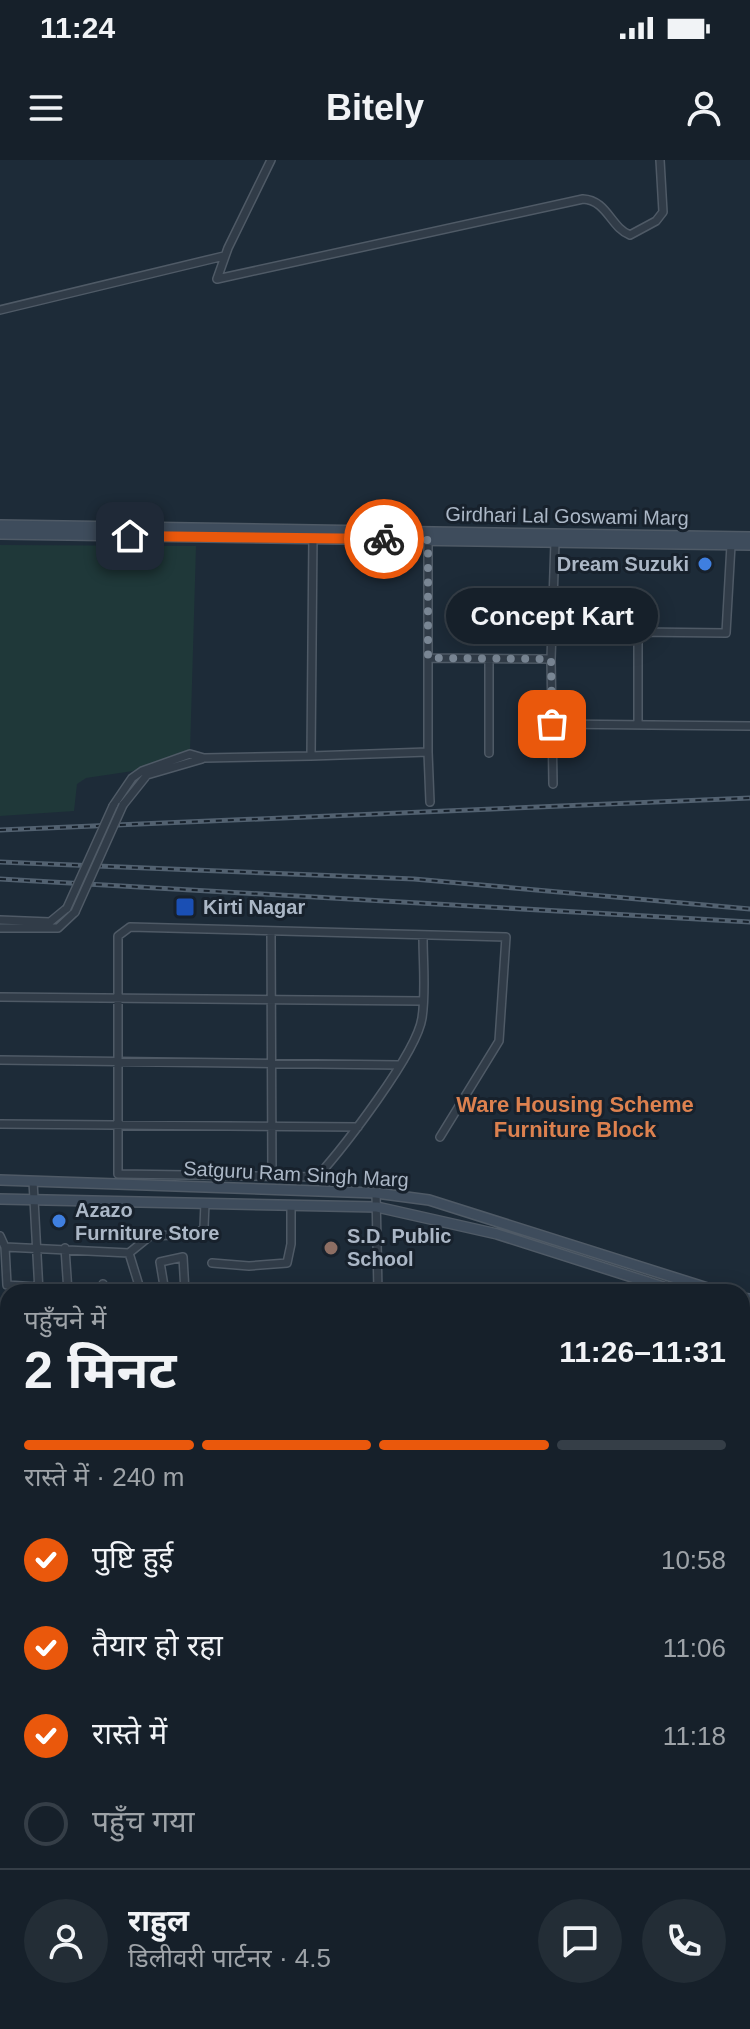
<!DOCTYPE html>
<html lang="hi">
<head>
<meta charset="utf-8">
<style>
  :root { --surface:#16202a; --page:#232d36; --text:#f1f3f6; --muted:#9ea3a8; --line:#353e47; --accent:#ea580c }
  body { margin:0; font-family:Arial,"Noto Sans Devanagari",sans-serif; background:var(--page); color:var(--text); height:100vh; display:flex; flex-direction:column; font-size:30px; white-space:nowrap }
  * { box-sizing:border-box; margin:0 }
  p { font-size:26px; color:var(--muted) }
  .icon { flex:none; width:44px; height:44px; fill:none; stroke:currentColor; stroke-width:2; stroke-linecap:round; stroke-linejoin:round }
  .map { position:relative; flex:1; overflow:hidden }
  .side { position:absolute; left:0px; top:1124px; width:750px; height:746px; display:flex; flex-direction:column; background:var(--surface); border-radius:24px 24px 0 0; box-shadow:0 4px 20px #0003,0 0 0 2px var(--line) }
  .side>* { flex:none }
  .pin { position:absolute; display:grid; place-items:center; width:68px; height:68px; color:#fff; margin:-34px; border-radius:16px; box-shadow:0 4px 12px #0006 }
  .courier { position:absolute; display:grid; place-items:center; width:80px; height:80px; margin:-40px; border:6px solid #ea580c; border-radius:50%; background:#fff; color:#222; box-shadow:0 2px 10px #0007 }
  .bubble { position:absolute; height:56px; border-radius:28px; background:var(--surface); box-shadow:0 4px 20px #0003,0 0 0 2px var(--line); font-size:26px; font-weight:700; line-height:56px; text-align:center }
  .overview em { font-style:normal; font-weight:700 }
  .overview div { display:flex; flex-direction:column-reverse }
  .overview { display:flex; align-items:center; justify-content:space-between; height:136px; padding:0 24px }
  h1 { font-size:52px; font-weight:700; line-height:60px }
  .bar { display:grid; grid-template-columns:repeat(4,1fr); gap:12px 8px; align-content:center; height:96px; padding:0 24px }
  .bar i { height:10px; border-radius:6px; background:var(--line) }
  .bar .on { background:var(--accent) }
  .bar p { grid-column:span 4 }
  .line { display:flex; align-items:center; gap:20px; padding:0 24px; border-top:2px solid var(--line) }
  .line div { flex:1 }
  .round { display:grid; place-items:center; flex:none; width:84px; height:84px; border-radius:42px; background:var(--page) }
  ol { padding:0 24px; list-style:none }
  li { display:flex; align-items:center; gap:24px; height:88px }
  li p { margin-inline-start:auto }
  li .icon { padding:8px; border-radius:50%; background:var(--accent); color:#fff; stroke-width:4 }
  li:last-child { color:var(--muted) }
  li i { width:44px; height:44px; border:4px solid var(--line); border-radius:50% }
  .status { display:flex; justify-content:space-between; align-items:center; height:56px; padding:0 40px; background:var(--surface); direction:ltr }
  .status svg { height:22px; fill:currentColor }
  header { display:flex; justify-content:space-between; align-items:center; height:104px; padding:0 24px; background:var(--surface); font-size:36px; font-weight:700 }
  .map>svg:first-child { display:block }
  .green { fill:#1f3839 }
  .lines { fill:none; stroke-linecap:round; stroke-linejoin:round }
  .minor-casing { stroke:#4f5a66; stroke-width:10 }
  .secondary-casing { stroke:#4f5a66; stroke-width:12 }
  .minor { stroke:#313c48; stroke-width:7 }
  .secondary { stroke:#3e4c5c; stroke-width:9 }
  .rail-casing { stroke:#526170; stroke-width:5 }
  .rail { stroke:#17212c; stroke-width:2; stroke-dasharray:6; stroke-linecap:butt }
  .minor-bridge-casing { stroke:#4f5a66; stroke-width:10; stroke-linecap:butt }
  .minor-bridge { stroke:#313c48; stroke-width:7 }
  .done { stroke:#798694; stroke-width:8; stroke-dasharray:0 14.4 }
  .route { stroke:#ea580c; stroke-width:10 }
  .shop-dot { fill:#3f7fe0; stroke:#17212c; stroke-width:3 }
  .transit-dot { fill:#1a4fb4; stroke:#17212c; stroke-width:3 }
  .education-dot { fill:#8d6e63; stroke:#17212c; stroke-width:3 }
  .labels { text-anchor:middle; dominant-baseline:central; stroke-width:6; stroke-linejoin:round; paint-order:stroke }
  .street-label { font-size:20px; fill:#abb7c6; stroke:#17212c }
  .poi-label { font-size:20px; font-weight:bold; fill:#abb7c6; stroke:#17212c; text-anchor:start }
  .neighbourhood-label { font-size:22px; font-weight:bold; fill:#dc814f; stroke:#17212c }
</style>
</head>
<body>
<div class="status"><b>11:24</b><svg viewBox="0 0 49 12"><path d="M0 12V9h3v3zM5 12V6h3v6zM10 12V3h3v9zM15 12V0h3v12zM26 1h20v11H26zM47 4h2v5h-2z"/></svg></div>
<header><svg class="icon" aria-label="menu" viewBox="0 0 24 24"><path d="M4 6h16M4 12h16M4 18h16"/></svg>Bitely<svg class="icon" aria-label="person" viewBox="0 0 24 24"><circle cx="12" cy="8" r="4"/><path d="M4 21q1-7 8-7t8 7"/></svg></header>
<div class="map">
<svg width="750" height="1869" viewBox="0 0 750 1869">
  <rect width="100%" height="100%" fill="#1d2b38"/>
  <path class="green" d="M0 385 196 386 190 592 133 611 86 618 77 624 74 651 0 656Z"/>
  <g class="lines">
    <g class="minor-casing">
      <path id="minor" d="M271 0 228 88 217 119 583 39C607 40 611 68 630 75L656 61 663 52 660 0
        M0 150 224 96
        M552 471 726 473 731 385
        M638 472V565
        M428 498V376
        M489 499V593
        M551 499 555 382
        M552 564 750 566
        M428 592V498L551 499 553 624
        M311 596 428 592 430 642
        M123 645 147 615 202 599
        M113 646 132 618 142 611 190 594 204 598 311 596 313 374
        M0 760 50 762 67 748
        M0 768H58L75 752
        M271 773 272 1017
        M423 777C423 803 426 832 422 858 417 893 343 988 317 1017L118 1014V776L130 767 506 777 499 881 440 977
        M0 837 422 841
        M0 900 399 905
        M0 964 358 967
        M33 1021 39 1132
        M376 1033 378 1132
        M0 1076 5 1087 129 1093 141 1132
        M5 1087 7 1125 38 1127
        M65 1088 68 1132
        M129 1093 150 1076 198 1074 204 1067 205 1043
        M212 1103 249 1106 287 1103 291 1084V1045
        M103 1124 104 1132
        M165 1132 160 1102 183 1097 185 1132
        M0 1156H8
        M7 1178 3 1224 8 1235
        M0 1261H8
        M742 1274 750 1265
        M0 1295V1346
        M742 1305 750 1313
        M742 1337 750 1331
        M742 1375 750 1368
        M0 1399H8
        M0 1452H8
        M0 1481H8
        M0 1509H8
        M742 1540 750 1568
        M742 1583 750 1581
        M742 1612 750 1605
        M0 1615 8 1616
        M0 1658H8
        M742 1698 748 1727 742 1722
        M0 1713H8
        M0 1745 8 1746
        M742 1758 750 1764
        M742 1790 750 1781
        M0 1820 8 1795
        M742 1830 750 1820
        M0 1837 8 1841
        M742 1857 750 1863
        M55 1862 71 1869
        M233 1862 234 1869
        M469 1862 477 1869
        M504 1862 512 1869
        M552 1862 559 1869
        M593 1862 601 1869
        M642 1862 650 1869
        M688 1862 696 1869
        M133 1869 136 1862
        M173 1869 175 1862
        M204 1869 205 1862
        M270 1869 271 1862
        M296 1869 297 1862
        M322 1869 324 1862
        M344 1869 345 1862
        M367 1869 373 1862
        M404 1869 410 1862
        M436 1869 443 1862
        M479 1869 485 1862
        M673 1869 680 1862"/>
    </g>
    <g class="secondary-casing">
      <path id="secondary" d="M0 365 750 377
        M0 374 750 385
        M0 1020 376 1033 429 1040 720 1132
        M0 1039 377 1047 497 1074 679 1132
        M742 1138 750 1139
        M742 1149 750 1150"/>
    </g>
    <use href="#minor" class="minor"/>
    <use href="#secondary" class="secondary"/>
    <g class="rail-casing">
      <path id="rail" d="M0 670 750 638
        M0 702 414 719 750 749
        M0 719 750 762"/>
    </g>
    <use href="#rail" class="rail"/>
    <g class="minor-bridge-casing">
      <path id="minor-bridge" d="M67 748 113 646
        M75 752 123 645"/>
    </g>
    <use href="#minor-bridge" class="minor-bridge"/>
  </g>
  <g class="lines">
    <path class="done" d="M384 379 428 380V498L551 499 552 564"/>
    <path class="route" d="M130 376 384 379"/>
  </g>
  <g class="shop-dot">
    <circle cx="705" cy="404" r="8"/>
    <circle cx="59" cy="1061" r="8"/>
  </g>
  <rect class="transit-dot" x="175" y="737" width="20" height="20" rx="4"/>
  <circle class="education-dot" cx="331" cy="1088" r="8"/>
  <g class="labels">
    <g class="street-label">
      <text transform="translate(567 356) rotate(1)">Girdhari Lal Goswami Marg</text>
      <text transform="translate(296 1014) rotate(3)">Satguru Ram Singh Marg</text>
    </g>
    <g class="poi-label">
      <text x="689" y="404" text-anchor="end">Dream Suzuki</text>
      <text x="203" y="747">Kirti Nagar</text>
      <text x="75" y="1050">Azazo<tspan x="75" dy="23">Furniture Store</tspan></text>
      <text x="347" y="1076">S.D. Public<tspan x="347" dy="23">School</tspan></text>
    </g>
    <g class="neighbourhood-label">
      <text x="575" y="944">Ware Housing Scheme<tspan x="575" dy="25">Furniture Block</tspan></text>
    </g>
  </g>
</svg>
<div class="pin" style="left:552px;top:564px;background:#ea580c"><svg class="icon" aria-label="bag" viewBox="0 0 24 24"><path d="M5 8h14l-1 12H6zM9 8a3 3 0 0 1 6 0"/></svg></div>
<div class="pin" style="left:130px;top:376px;background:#1f2937"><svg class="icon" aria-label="home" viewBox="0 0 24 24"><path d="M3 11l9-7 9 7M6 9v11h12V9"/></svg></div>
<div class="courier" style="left:384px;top:379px"><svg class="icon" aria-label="bike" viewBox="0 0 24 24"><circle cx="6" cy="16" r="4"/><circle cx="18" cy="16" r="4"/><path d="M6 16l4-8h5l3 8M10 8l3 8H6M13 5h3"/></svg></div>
<div class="bubble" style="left:446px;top:428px;width:212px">Concept Kart</div>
<section class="side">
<div class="overview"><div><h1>2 मिनट</h1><p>पहुँचने में</p></div><em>11:26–11:31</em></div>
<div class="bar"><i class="on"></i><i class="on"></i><i class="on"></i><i></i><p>रास्ते में · 240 m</p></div>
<ol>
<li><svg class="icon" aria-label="check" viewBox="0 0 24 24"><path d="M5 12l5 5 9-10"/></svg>पुष्टि हुई<p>10:58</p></li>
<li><svg class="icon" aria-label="check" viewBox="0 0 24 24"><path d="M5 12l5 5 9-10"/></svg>तैयार हो रहा<p>11:06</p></li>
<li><svg class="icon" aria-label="check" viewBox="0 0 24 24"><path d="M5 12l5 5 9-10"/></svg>रास्ते में<p>11:18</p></li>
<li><i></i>पहुँच गया</li>
</ol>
<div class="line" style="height:144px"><a class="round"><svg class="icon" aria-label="person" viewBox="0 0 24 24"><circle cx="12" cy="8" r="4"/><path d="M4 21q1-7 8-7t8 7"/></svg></a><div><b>राहुल</b><p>डिलीवरी पार्टनर · 4.5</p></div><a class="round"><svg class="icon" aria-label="chat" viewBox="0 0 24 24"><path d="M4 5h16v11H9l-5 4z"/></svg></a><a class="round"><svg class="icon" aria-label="phone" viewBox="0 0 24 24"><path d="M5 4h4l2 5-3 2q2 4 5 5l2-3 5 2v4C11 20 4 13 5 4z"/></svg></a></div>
</section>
</div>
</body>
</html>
